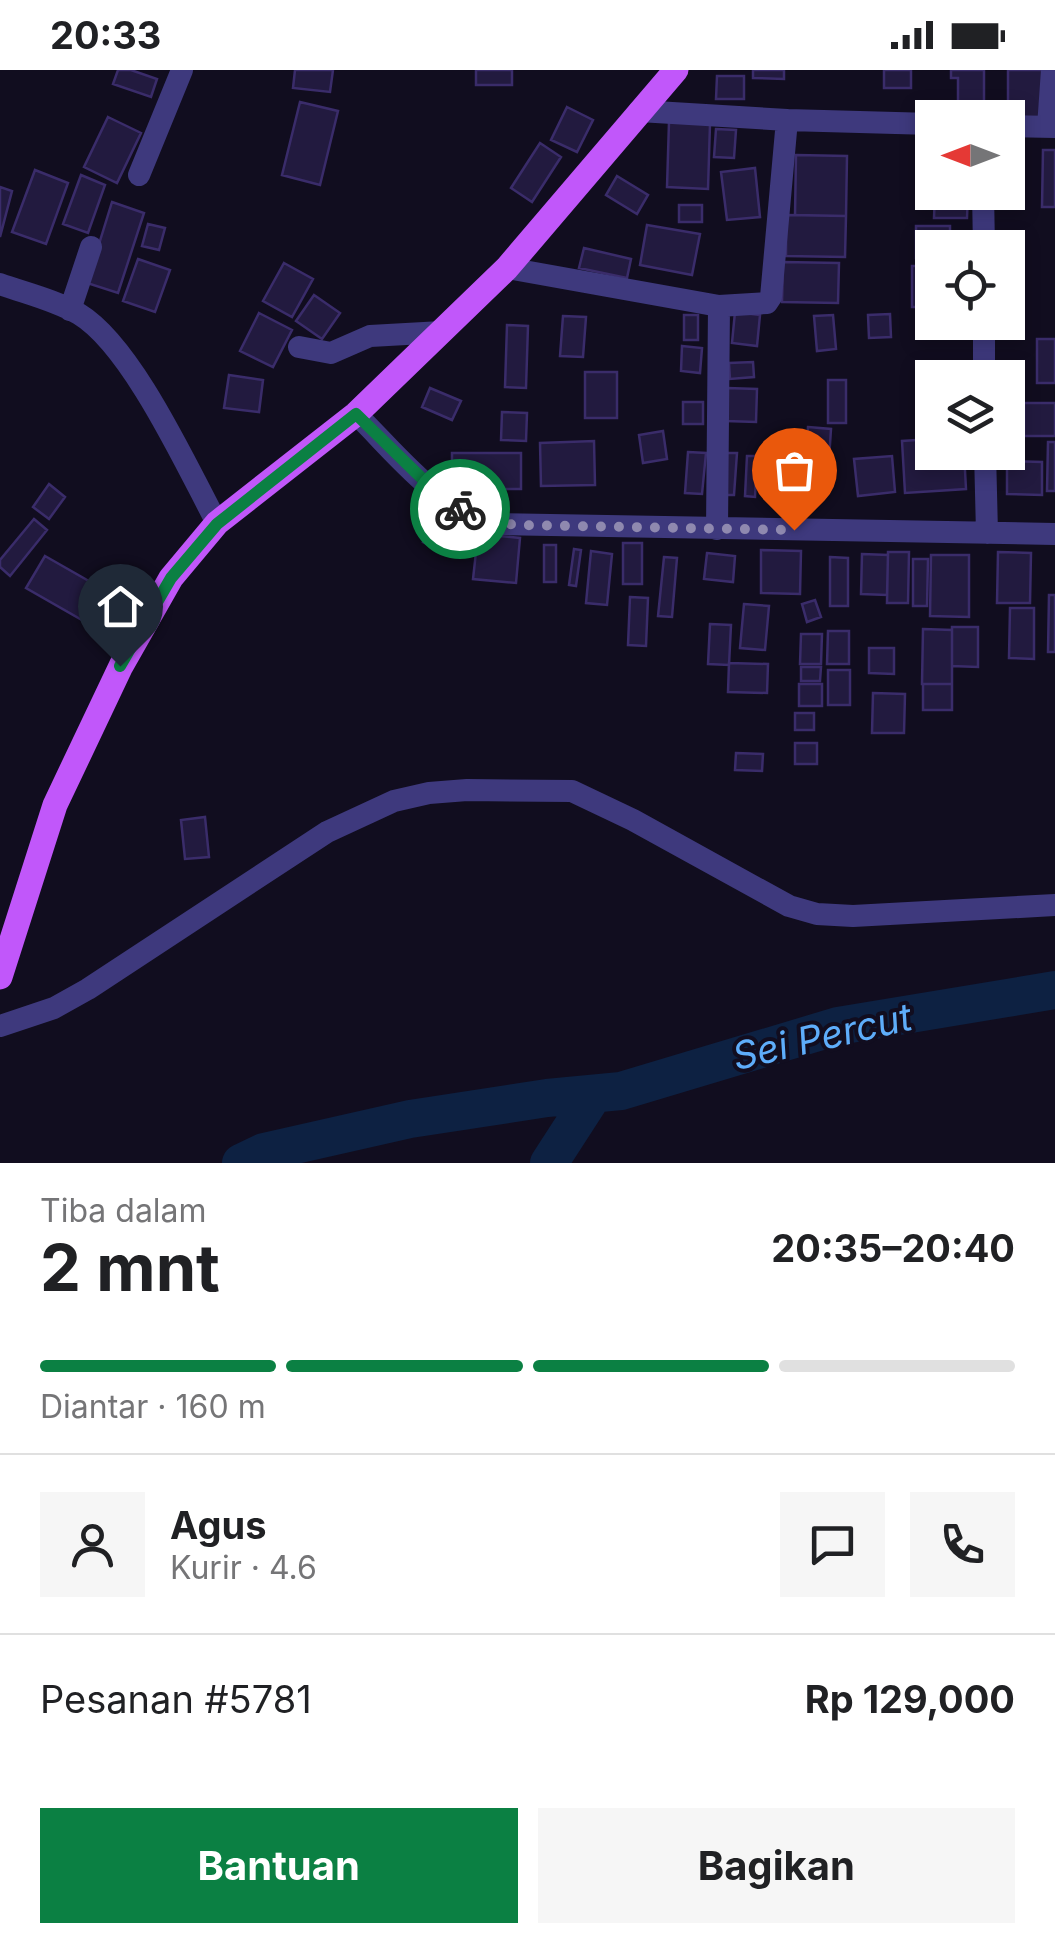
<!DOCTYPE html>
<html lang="id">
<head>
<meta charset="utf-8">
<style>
  :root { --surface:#fff; --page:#f6f6f6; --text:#202124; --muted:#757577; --line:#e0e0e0; --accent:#0b8043 }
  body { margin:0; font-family:Inter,sans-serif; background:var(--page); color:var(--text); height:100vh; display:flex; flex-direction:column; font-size:38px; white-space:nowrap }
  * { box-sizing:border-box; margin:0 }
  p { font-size:32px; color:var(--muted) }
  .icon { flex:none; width:55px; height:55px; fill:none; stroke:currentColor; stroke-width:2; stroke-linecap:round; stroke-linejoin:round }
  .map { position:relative; height:1093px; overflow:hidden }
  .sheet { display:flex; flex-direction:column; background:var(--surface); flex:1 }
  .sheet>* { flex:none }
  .needle { width:65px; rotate:270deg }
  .controls { position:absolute; left:915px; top:30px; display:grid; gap:20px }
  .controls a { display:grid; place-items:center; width:110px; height:110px; border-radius:0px; background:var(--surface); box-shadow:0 5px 15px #0003; font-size:50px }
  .pin { position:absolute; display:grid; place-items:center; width:85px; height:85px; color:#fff; margin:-102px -42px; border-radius:50% 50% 50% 0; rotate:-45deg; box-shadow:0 0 10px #0007 }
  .pin .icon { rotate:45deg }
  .courier { position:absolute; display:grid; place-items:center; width:100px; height:100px; margin:-50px; border:8px solid #0b8043; border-radius:50%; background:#fff; color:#222; box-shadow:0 2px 12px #0007 }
  .summary em { font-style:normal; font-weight:700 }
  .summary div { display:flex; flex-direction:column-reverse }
  .summary { display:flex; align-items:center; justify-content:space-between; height:170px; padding:0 40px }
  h1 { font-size:65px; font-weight:700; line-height:75px }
  .bar { display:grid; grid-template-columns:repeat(4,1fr); gap:15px 10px; align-content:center; height:120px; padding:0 40px }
  .bar i { height:12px; border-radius:8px; background:var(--line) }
  .bar .selected { background:var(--accent) }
  .bar p { grid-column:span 4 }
  .line { display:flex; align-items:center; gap:25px; padding:0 40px; border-top:2px solid var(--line) }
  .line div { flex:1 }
  .round { display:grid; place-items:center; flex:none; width:105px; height:105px; border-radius:0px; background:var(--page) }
  .action { display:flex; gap:20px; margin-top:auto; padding:20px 40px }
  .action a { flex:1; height:115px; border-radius:0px; background:var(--accent); color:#fff; font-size:40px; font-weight:700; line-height:115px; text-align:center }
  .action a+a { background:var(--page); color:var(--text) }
  .status { display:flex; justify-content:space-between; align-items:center; height:70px; padding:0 50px; background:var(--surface); direction:ltr }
  .status svg { height:28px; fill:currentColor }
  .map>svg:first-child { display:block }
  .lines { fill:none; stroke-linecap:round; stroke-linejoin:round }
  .river { stroke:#0d2142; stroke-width:38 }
  .building { fill:#221a3f; stroke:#3a2c6a; stroke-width:2.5 }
  .minor { stroke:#3e397d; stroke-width:22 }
  .primary { stroke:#c157fa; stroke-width:25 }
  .done { stroke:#8f89af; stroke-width:10; stroke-dasharray:0 18 }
  .route { stroke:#0b8043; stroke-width:12 }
  .labels { text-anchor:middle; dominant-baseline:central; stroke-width:8; stroke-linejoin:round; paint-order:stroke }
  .water-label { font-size:38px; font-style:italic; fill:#5eadfa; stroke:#110d1f }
</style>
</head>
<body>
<div class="status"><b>20:33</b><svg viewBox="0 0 49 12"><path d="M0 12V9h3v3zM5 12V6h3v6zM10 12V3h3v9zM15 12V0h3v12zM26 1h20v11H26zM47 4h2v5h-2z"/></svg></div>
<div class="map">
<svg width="1055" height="1093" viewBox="0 0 1055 1093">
  <rect width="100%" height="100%" fill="#110d1f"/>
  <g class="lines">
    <path class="river" d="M241 1093 264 1082 410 1049 547 1028 621 1021 838 956 1055 920
      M549 1093 593 1025"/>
  </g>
  <path class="building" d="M118 0H131L157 9 151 27 113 14Z
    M295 0H333L330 22 293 18Z
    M476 0H512V15H476Z
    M753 0H784V9L753 8Z
    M884 0H911V18H884Z
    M951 0H984V39H958V8H951Z
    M1008 0H1045L1044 48 1008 47Z
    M717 6H744V29H716Z
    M300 32 338 41 320 115 282 105Z
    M567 37 593 50 577 82 551 70Z
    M108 47 141 63 117 113 84 97Z
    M669 52 710 54 708 119 667 117Z
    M716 59 736 60 734 88 714 87Z
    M540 73 561 87 532 132 511 118Z
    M1043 80H1055V137H1042Z
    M796 85 847 86 846 146 795 145Z
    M755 98 760 147 727 150 721 102Z
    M35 100 68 113 46 174 12 162Z
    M81 105 105 115 88 163 63 154Z
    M617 106 648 125 637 144 606 125Z
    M0 117 12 121 0 167Z
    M935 122H968L967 148H934Z
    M112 132 144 143 118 223 87 213Z
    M679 135H702V152H679Z
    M786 145 846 146 845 187 786 186Z
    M148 154 165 158 159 180 142 176Z
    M647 155 700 164 692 205 640 195Z
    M916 156H950V178H932V188H916Z
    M584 178 631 189 627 208 579 198Z
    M138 189 170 200 155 242 123 231Z
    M783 192 839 193 838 233 782 232Z
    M284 193 313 209 292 247 263 231Z
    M912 196H932V237H912Z
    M314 225 340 243 322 269 296 251Z
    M735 242 760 245 757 276 732 273Z
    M259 243 292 260 273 297 240 281Z
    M890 244 891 267 869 268 868 245Z
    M684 245H698V270H684Z
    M833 245 836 279 817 281 814 246Z
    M563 246 586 247 583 287 560 286Z
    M507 255 528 256 526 318 505 317Z
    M1037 269H1055V313H1037Z
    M682 276 702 278 700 303 681 301Z
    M753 292 754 307 730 309 729 293Z
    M585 302H617V348H585Z
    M229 305 263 310 259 342 224 338Z
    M828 310H846V353H828Z
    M430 318 461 331 452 350 422 337Z
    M727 318 757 319 756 352 726 351Z
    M683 332H703V354H683Z
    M1024 333H1055V366H1024Z
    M502 342 527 343 526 371 501 370Z
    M808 357 831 359 828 405 805 403Z
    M663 361 667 389 643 393 639 365Z
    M932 369V382H964L966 419 905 423 902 371Z
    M594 371 595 415 541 416 540 373Z
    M1048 372H1055V421H1047Z
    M688 382 706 383 702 424 685 423Z
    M452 383H521V419H452Z
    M726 383H737L734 425H724Z
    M747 386H757L755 427 745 426Z
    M892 386 895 422 858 426 854 389Z
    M1007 391 1042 392V425L1007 424Z
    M49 414 65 427 49 449 33 437Z
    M435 443 453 450 441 480 423 472Z
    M34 449 47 460 10 506 0 497V490Z
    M478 464 520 468 516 513 473 509Z
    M623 473H642V514H623Z
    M544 475H556V512H544Z
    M574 479 581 480 576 516 569 515Z
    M761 480 801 481 800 524 761 523Z
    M591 481 612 484 607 535 586 533Z
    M888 482H909L908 533H887Z
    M998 482 1031 483 1030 533H997Z
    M707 483 735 486 733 512 704 509Z
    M862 484 888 485 887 525 861 524Z
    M931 485H969V547L930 546Z
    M45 486 115 526 96 558 26 518Z
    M664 487 677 488 672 547 658 546Z
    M830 487 848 488V536H830Z
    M913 489H928L927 536H913Z
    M1049 525H1055V582H1048Z
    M630 527 648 528 646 576 628 575Z
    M815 530 821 547 807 552 802 534Z
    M744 534 769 536 765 580 740 578Z
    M1010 538H1034V589L1009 588Z
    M710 554 731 555 729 595 708 594Z
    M952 557H978V597L952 596Z
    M923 559 952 560V614H922Z
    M828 561H849V594H827Z
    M801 564H822L821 594H800Z
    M869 578H894V604L869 603Z
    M729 593 768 594 767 623 728 622Z
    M801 597H821L820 611H801Z
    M828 600H850V635H828Z
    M799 614H822V636H799Z
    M923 614H952V640H923Z
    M873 623 905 624 904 663H872Z
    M795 643H814V660H795Z
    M795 673H817V694H795Z
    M736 683 763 684 762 701 735 700Z
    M205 747 209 787 185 789 181 750Z"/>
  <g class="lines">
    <path class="minor" d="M639 41 787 50 932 54
      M1008 56 1055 57
      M1048 57 1052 0
      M139 105 182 0
      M983 122 984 178
      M507 198 719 236 767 233 771 227 787 50
      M0 214C25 223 55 230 79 244 132 276 187 397 217 453
      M70 240 91 177
      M299 277 331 283 370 266 442 262
      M984 308V252
      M356 344C398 385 440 442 500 454L1055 464
      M985 382 987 463
      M717 459 719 236
      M0 956 54 938 88 919 327 762 394 731 429 723 467 720 572 721 633 750 789 836 817 844 853 846 1055 835"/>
    <path class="primary" d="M0 907 55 735 121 596 171 508 217 453 356 344 507 198 676 0"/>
  </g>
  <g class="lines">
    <path class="done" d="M460 439 484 451 518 455 794 460"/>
    <path class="route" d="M120 596 171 508 217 454 356 344 440 426 460 439"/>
  </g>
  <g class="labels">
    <g class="water-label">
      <text transform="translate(822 966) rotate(-13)">Sei Percut</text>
    </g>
  </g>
</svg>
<div class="controls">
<a><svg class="needle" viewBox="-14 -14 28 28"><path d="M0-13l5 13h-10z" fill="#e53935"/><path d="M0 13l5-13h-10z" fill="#757577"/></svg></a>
<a><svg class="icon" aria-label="locate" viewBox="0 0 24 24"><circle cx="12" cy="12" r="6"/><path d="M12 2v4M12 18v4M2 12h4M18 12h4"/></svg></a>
<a><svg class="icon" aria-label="layers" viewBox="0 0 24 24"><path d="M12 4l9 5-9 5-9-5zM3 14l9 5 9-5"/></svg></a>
</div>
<div class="pin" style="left:794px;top:460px;background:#ea580c"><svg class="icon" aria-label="bag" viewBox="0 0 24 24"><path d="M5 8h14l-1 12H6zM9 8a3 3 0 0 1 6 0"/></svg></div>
<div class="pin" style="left:120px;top:596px;background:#1f2937"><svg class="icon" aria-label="home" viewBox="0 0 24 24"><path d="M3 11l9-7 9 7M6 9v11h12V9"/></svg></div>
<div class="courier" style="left:460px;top:439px"><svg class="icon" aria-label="bike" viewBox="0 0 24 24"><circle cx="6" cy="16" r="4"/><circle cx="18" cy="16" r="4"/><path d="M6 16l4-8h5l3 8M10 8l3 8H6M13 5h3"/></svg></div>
</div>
<section class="sheet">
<div class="summary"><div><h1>2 mnt</h1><p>Tiba dalam</p></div><em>20:35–20:40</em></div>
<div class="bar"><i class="selected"></i><i class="selected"></i><i class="selected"></i><i></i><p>Diantar · 160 m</p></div>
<div class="line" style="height:180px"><a class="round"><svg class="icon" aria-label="person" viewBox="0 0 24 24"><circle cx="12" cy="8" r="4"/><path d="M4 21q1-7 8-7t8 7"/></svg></a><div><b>Agus</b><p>Kurir · 4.6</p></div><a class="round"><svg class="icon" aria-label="chat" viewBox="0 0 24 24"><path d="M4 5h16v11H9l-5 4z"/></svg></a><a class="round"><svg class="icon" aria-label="phone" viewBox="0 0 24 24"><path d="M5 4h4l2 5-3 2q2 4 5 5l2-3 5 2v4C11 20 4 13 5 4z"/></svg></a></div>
<div class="line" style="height:130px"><div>Pesanan #5781</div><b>Rp 129,000</b></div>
<div class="action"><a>Bantuan</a><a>Bagikan</a></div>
</section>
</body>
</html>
